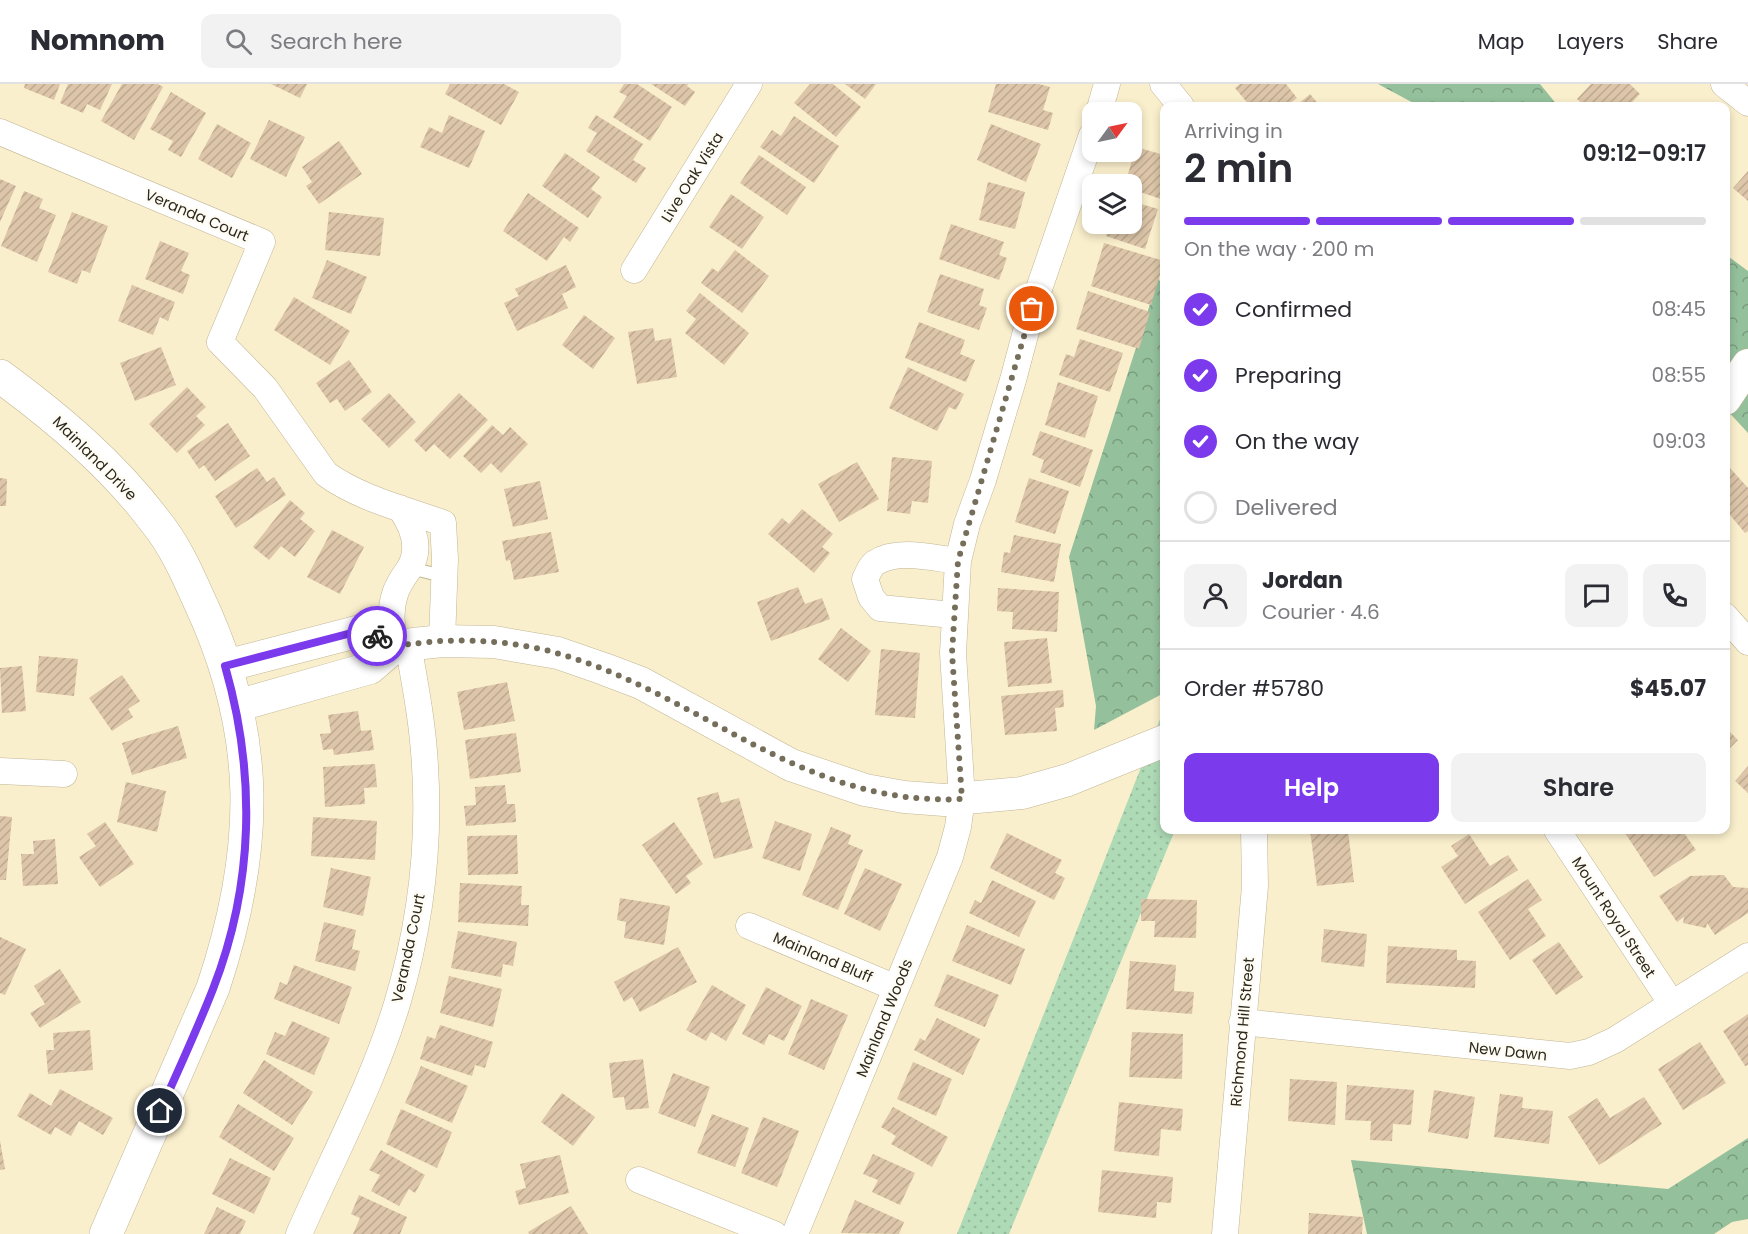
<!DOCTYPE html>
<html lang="en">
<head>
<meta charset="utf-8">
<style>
  :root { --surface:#fff; --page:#f2f2f3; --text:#2b2b33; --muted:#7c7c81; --line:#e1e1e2; --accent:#7c3aed }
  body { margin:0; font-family:Poppins,sans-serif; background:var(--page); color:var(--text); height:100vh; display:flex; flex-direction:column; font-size:22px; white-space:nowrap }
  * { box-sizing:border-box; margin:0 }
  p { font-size:20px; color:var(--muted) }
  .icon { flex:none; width:33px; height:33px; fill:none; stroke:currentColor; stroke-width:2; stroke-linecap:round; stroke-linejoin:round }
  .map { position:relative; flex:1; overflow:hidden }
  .drawer { position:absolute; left:1160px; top:18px; width:570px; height:732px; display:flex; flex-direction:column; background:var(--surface); border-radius:12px; box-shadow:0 3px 9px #0003 }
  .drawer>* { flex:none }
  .needle { width:39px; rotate:57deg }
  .tools { position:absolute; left:1082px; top:18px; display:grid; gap:12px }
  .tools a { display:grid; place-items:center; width:60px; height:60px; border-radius:12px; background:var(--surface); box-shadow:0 3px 9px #0003; font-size:30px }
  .pin { position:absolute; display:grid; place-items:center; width:51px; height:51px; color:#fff; margin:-26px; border:3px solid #fff; border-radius:50%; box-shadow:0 2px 6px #0007 }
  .courier { position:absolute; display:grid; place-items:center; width:60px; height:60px; margin:-30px; border:4px solid #7c3aed; border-radius:50%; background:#fff; color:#222; box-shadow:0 2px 8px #0007 }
  .head em { font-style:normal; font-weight:600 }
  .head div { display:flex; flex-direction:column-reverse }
  .head { display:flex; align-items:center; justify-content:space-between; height:102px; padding:0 24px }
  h1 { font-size:39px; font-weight:600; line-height:45px }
  .bar { display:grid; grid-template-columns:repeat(4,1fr); gap:9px 6px; align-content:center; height:72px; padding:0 24px }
  .bar i { height:8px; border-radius:4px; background:var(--line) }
  .bar .active { background:var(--accent) }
  .bar p { grid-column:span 4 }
  .line { display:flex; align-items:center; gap:15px; padding:0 24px; border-top:2px solid var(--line) }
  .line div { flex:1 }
  .round { display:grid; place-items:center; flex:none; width:63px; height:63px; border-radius:12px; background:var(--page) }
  ol { padding:0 24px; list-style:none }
  li { display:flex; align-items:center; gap:18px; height:66px }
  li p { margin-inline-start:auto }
  li .icon { padding:6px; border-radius:50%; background:var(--accent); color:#fff; stroke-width:4 }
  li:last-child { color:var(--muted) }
  li i { width:33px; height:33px; border:3px solid var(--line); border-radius:50% }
  .button { display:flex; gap:12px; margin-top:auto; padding:12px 24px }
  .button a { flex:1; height:69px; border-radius:12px; background:var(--accent); color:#fff; font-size:24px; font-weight:600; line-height:69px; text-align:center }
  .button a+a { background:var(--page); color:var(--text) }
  header { display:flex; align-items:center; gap:36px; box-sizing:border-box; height:84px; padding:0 30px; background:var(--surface); border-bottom:2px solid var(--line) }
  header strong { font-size:28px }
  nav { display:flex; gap:33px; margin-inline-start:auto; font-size:21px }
  .search { width:420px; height:54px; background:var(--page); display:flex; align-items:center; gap:15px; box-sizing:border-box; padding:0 21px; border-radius:12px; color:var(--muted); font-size:22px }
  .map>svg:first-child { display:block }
  .green { fill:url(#green-dots) }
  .forest { fill:url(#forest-crowns) }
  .building { fill:url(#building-hatch) }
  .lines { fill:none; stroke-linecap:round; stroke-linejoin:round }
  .service-casing { stroke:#c1b695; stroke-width:14 }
  .minor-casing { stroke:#c1b695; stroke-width:27 }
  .tertiary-casing { stroke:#c1b695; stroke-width:33 }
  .secondary-casing { stroke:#c1b695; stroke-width:34 }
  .service { stroke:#fff; stroke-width:12 }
  .minor { stroke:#fff; stroke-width:26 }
  .tertiary { stroke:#fff; stroke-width:32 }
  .secondary { stroke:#fff; stroke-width:33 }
  .done { stroke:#756e5a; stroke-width:6; stroke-dasharray:0 10.8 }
  .route { stroke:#7c3aed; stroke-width:8 }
  .labels { text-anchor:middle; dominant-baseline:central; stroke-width:5; stroke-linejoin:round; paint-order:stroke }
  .street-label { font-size:15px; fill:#2d291c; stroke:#fefcf5 }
</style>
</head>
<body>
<header>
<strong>Nomnom</strong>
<div class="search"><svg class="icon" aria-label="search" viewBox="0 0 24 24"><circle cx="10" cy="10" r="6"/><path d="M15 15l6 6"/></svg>Search here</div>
<nav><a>Map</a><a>Layers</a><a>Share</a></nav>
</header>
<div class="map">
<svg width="1748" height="1150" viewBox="0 0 1748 1150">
  <defs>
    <pattern id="green-dots" width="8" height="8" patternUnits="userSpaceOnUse" patternTransform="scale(1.5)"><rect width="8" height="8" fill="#aedab6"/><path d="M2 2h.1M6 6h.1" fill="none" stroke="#96bb9c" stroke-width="1.8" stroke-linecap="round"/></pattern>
    <pattern id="forest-crowns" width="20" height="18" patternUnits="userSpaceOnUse" patternTransform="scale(1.5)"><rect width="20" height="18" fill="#94c09c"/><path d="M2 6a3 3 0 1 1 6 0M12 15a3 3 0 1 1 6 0" fill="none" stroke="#799c7e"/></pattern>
    <pattern id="building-hatch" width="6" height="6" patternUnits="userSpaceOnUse" patternTransform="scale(1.5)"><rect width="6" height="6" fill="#dcc5a8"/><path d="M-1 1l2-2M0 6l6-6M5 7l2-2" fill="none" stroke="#bda990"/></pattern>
  </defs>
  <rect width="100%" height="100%" fill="#faefcc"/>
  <path class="green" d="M1164 625V746H1175L1009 1150H957Z"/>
  <path class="forest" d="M1378 0H1540L1558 22H1419Z
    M1725 170 1748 187V349L1725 324Z
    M1158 195 1164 201V609L1094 646 1096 622 1069 473Z
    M1748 1054V1135L1732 1138 1714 1150H1367L1351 1076 1668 1105Z"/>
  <path class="building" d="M25 0H60L54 16 24 4Z
    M68 0H112L100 26 87 20 83 29 60 19Z
    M122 0H158L163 3 134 56 101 37Z
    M271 0H307L300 14Z
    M450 0H504L519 8 501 41 445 10Z
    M624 0H637L672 23 650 57 613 33 627 12 619 8Z
    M651 0H688L687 2 695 8 685 22Z
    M810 0H833L861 23 836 53 794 19Z
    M845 0H876L865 15Z
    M996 0H1039L1050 3 1043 26 1053 29 1048 46 988 28Z
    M1240 0H1286L1297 14 1286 22H1250L1235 4Z
    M1591 0H1630L1640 10 1628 22H1585L1577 15Z
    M171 8 206 29 181 73 168 66 173 57 150 45Z
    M1310 10 1320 22H1296Z
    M449 31 485 47 469 84 420 63 429 43 442 49Z
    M596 31 643 60 633 76 646 84 636 99 586 67 597 49 588 44Z
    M794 32 839 62 814 99 760 63 772 46 781 52Z
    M269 36 305 53 286 93 250 75Z
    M217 40 251 59 232 94 198 75Z
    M991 40 1041 60 1026 98 977 76Z
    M339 57 362 90 319 120 306 102 312 98 302 83Z
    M1136 63 1164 71V116L1131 105V100H1125Z
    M565 69 600 93 591 105 602 113 588 134 542 102Z
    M759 71 806 103 787 131 740 99Z
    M1748 87V117L1733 104Z
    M0 95 16 102 0 138Z
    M988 98 1025 108 1015 145 979 136Z
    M24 107 43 115 39 124 56 131 37 178 1 162Z
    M528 109 579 144 570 158 564 153 547 177 503 147Z
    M731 110 764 133 742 165 709 143Z
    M1131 117 1158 125 1145 165 1106 152 1110 140H1131Z
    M72 128 108 142 90 189 82 186 77 200 48 188Z
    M329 128 384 134 380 172 325 166Z
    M951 140 1004 158 999 171 1007 174 999 196 939 175Z
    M160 157 189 169 181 187 190 191 183 210 145 195Z
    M1104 159 1164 177 1151 221 1091 202Z
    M735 166 769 192 742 229 701 199 712 184 718 188Z
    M327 176 367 193 351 230 312 214Z
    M566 181 576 203 562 210 568 224 517 247 504 219 519 212 515 205Z
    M940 190 984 205 979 221 987 224 979 246 927 228Z
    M132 201 175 218 168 237 160 233 153 251 118 237Z
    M1088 207 1150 228 1139 265 1076 245Z
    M700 209 749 249 724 281 685 249 696 235 686 227Z
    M294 213 350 247 330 281 274 246Z
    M584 231 615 254 593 285 562 261Z
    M919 238 965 256 960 270 975 276 966 298 905 274Z
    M653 244 655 257 671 254 677 293 637 300 628 248Z
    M1080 255 1123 269 1110 308 1059 291 1066 270 1074 273Z
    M161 263 176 301 135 317 120 279Z
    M349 276 372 308 345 327 337 315 330 319 316 299Z
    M908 283 964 310 956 326 949 323 937 347 889 324Z
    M1058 298 1098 312 1085 354 1045 341Z
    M187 303 206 323 196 332 205 341 177 369 149 340Z
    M389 309 416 338 389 364 361 335Z
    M459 309 488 336 450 375 434 360 426 368 414 356Z
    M228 339 250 372 215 397 204 381 199 385 187 367Z
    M492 341 503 351 510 343 528 360 501 389 491 379 481 389 463 372Z
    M1040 347 1093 366 1080 403 1040 388 1044 376 1032 371Z
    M892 373 932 377 928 419 912 417 910 430 887 427Z
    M857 378 879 415 839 438 818 400Z
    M257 384 267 398 274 393 286 411 236 444 215 412Z
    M1730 384 1748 404V447L1745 449 1725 425V388Z
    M0 394 7 395 6 422H0Z
    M1029 394 1069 407 1055 450 1015 438Z
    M540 397 548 435 513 443 504 405Z
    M290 416 305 429 300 435 315 447 295 473 281 462 269 476 253 463Z
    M802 425 833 450 822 463 830 469 814 489 768 450 782 434 789 440Z
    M332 446 364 463 340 510 307 493Z
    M551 448 559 488 514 496 510 476 506 477 502 457Z
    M1014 451 1061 460 1054 498 1001 488 1004 468 1010 469Z
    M798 503 805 520 822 514 830 535 771 557 757 518Z
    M998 504 1059 508 1057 548 1012 545 1013 528 997 527Z
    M841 544 871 567 848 598 818 575Z
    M1047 554 1052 599 1008 603 1004 558Z
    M881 565 920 569 915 634 875 631Z
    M39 572 78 575 74 612 36 608Z
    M22 582 26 627 2 629 0 584Z
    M122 591 140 617 128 625 133 633 112 647 89 614Z
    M507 598 515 637 464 646 457 608Z
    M1063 606 1064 623 1055 624 1057 647 1005 651 1001 612Z
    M358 627 361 647 371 646 374 666 334 671 333 665 323 666 320 650 331 649 328 631Z
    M178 642 187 674 132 691 122 659Z
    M1725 643 1738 656 1725 669Z
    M516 649 521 688 470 695 465 656Z
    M375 680 377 703 364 704 365 720 325 723 323 683Z
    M1748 682V709L1735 697Z
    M126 698 166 707 157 748 117 738Z
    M505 701 507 720H515L516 738 466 742 464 722 476 721 475 703Z
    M718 708 721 719 739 714 753 764 714 775 697 714Z
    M0 732 12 733 6 796H0Z
    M313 733 377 737 375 776 311 772Z
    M775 737 812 750 800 787 762 774Z
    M105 738 134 780 100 803 79 773 96 762 87 750Z
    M674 738 703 780 686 792 691 799 676 810 642 761Z
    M831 743 851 751 848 760 863 766 838 826 802 811Z
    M1310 746H1348L1354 798 1317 802Z
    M1623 746H1667L1670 751 1682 746 1696 766 1654 793Z
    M1007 749 1062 776 1055 789 1065 794 1054 816 990 784Z
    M1469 750 1490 782 1508 771 1518 786 1465 820 1441 783 1458 772 1451 762Z
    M517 751 518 790 468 791 467 752Z
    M55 755 58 800 23 802 21 770H34L33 757Z
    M331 784 371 793 363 832 323 823Z
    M865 784 902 800 880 847 844 830Z
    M1724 791 1733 803 1748 804V829L1715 851 1707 839 1706 844 1683 839 1684 833 1677 838 1659 812 1690 792Z
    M1528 795 1542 816 1528 825 1546 852 1510 876 1478 828Z
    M992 796 1036 817 1019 853 969 829 975 816 981 819Z
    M460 799 522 802 521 821H529L528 842 458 838Z
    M620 814 670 822 664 861 624 854 626 838 617 836Z
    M1141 815 1197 816 1196 854 1154 853 1155 837H1141Z
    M324 838 356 846 352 865 360 867 355 887 315 877Z
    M967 841 1025 865 1011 901 952 877Z
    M1324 845 1367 850 1364 883 1321 878Z
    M458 847 517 858 513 882 503 880 501 893 451 884Z
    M0 853 26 865 5 911 0 909Z
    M1559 858 1583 893 1556 911 1532 876Z
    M1388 862 1457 866V876L1476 877 1475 904 1386 899Z
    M678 863 697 898 640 928 632 913 624 918 614 898Z
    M1130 877 1176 881 1174 907 1194 908 1192 930 1126 925Z
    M294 881 352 903 339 940 274 915 280 898 287 901Z
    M60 885 81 918 40 944 30 929 45 920 34 902Z
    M947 890 999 911 985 943 934 922Z
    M449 892 502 905 493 943 440 929Z
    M712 901 746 921 726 957 711 948 706 957 686 946Z
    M766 903 802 922 784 957 769 950 764 961 742 950Z
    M811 915 848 931 824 986 788 970Z
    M1748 930V981L1745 982 1723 947Z
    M937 934 980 955 963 991 914 966 920 954 925 957Z
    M292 937 330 954 314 991 266 970 275 948 285 952Z
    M440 941 493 958 485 984 475 981 472 992 420 975 427 952 435 955Z
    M90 946 93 986 48 990 46 966H54L53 949Z
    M1132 948 1183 950 1182 995 1129 993Z
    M1700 958 1726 999 1683 1026 1658 985Z
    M643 975 649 1024 626 1026 624 1013 613 1014 609 979Z
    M264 976 313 1008 292 1041 243 1009Z
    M913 978 952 995 936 1032 897 1015Z
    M421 982 468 1002 452 1039 405 1019Z
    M673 989 710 1003 695 1043 658 1029Z
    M1290 995 1337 998 1335 1041 1288 1037Z
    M1347 1001 1414 1006 1411 1041 1393 1040 1392 1057 1370 1056 1371 1037 1345 1036Z
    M60 1005 113 1034 103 1051 79 1037 71 1052 55 1043 51 1051 17 1032 30 1009 51 1022Z
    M1434 1006 1475 1013 1468 1055 1428 1048Z
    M562 1009 595 1033 573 1062 541 1038Z
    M1500 1010 1523 1013 1522 1024 1553 1027 1549 1060 1494 1053Z
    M1644 1013 1662 1040 1599 1081 1568 1033 1597 1014 1610 1034Z
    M1119 1018 1183 1025 1181 1047 1161 1045 1159 1072 1114 1067Z
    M238 1020 294 1054 274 1087 219 1053Z
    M893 1023 948 1053 932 1083 891 1060 896 1052 881 1043Z
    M401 1025 452 1048 437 1084 386 1060Z
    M712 1030 749 1044 735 1083 697 1069Z
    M763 1033 799 1047 777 1103 741 1089Z
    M0 1057 5 1085 0 1086Z
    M381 1066 425 1091 415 1109 409 1105 399 1122 371 1107 380 1091 369 1086Z
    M873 1070 915 1089 900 1121 872 1108 878 1096 863 1090Z
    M560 1071 569 1109 519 1121 515 1107 526 1104 520 1080Z
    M230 1074 271 1094 254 1130 212 1110Z
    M1102 1086 1173 1093 1171 1119 1157 1118 1156 1134 1098 1128Z
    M359 1111 407 1133 400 1150H353L360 1134 351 1130Z
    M855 1116 904 1138 899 1150 841 1149Z
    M571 1122 588 1150H529L528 1148Z
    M217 1123 246 1137 240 1150H204Z
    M1309 1129 1363 1133 1362 1150H1308Z"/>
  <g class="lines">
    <g class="service-casing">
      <path id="service" d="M410 484 443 492"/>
    </g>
    <g class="minor-casing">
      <path id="minor" d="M1163 0 1181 22
        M1724 0 1748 19
        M1099 28 1107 0
        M0 48 262 158 220 258 265 304 326 390C359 414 404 425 443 439L445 475 442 557
        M634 186 749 0
        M953 531 880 524 871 513 865 495C868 490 870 482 875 479 897 464 933 474 958 477
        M1725 532 1748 558
        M395 562C392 544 389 528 395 510 398 500 403 494 409 485 422 464 413 442 400 424
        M0 687 64 690
        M1557 746 1672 920
        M749 842 896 904
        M1242 938 1570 972 1589 968 1615 956 1748 872
        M639 1096 774 1150
        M299 1150C332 1075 373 999 397 920 420 843 430 761 425 682 423 641 415 600 408 560
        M795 1150 950 773 958 743 962 715 953 569 958 477 967 440 983 396 1013 296 1032 225 1092 51
        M1225 1150 1255 802 1254 746"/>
    </g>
    <g class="tertiary-casing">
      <path id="tertiary" d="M1725 315 1748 281
        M225 582 364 546 395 562
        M236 622 370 584 395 562 442 557 494 558 558 569 604 585 641 599 791 681 865 706 904 713 944 716 1022 709 1068 696 1164 657"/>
    </g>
    <g class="secondary-casing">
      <path id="secondary" d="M0 292C57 334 112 380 155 437 174 460 187 489 199 516 262 650 259 766 213 904L106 1150"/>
    </g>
    <use href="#service" class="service"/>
    <use href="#minor" class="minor"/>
    <use href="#tertiary" class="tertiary"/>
    <use href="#secondary" class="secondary"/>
  </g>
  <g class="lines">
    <path class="done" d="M377 552C403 566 414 558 442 557 480 555 523 559 560 570 703 612 803 723 962 715L952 569 958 477 1032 225"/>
    <path class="route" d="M160 1027C178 987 197 946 213 905 254 800 256 690 225 582L363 546 377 552"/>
  </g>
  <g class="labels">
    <g class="street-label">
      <text transform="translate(692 93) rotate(-58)">Live Oak Vista</text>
      <text transform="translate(197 131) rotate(23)">Veranda Court</text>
      <text transform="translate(95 374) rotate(45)">Mainland Drive</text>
      <text transform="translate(1614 833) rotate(57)">Mount Royal Street</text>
      <text transform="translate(408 864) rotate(-78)">Veranda Court</text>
      <text transform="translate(823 873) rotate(23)">Mainland Bluff</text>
      <text transform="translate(884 934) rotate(-68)">Mainland Woods</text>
      <text transform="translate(1242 948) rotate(-85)">Richmond Hill Street</text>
      <text transform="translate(1508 967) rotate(6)">New Dawn</text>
    </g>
  </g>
</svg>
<div class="tools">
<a><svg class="needle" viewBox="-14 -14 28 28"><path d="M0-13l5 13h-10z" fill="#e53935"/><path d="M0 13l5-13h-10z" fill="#7c7c81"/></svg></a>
<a><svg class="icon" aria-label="layers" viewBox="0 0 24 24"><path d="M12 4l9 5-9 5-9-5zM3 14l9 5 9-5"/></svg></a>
</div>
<div class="pin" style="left:1032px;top:225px;background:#ea580c"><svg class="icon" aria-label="bag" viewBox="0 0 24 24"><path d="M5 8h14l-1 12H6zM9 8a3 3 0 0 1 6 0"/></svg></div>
<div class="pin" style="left:160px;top:1027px;background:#1f2937"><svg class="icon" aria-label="home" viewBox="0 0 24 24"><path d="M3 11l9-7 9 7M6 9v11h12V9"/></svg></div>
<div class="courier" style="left:377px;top:552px"><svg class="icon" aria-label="bike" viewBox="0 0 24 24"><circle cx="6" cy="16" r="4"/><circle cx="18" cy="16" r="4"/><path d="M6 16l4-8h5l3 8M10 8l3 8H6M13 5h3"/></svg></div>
<section class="drawer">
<div class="head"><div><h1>2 min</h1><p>Arriving in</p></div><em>09:12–09:17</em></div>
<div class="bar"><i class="active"></i><i class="active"></i><i class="active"></i><i></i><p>On the way · 200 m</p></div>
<ol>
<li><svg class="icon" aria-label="check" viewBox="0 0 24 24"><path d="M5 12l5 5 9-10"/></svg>Confirmed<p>08:45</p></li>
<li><svg class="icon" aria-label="check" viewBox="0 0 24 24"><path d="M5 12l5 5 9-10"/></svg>Preparing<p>08:55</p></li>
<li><svg class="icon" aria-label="check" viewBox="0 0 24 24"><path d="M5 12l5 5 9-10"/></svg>On the way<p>09:03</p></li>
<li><i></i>Delivered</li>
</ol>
<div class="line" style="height:108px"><a class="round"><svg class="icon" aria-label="person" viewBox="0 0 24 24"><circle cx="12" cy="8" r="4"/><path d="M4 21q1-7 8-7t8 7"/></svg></a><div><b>Jordan</b><p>Courier · 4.6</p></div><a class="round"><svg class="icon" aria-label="chat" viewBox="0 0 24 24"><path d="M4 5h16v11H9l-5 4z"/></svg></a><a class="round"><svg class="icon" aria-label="phone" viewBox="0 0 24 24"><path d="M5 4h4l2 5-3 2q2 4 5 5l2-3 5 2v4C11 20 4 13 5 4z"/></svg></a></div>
<div class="line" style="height:78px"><div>Order #5780</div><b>$45.07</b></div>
<div class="button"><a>Help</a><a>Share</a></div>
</section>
</div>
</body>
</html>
